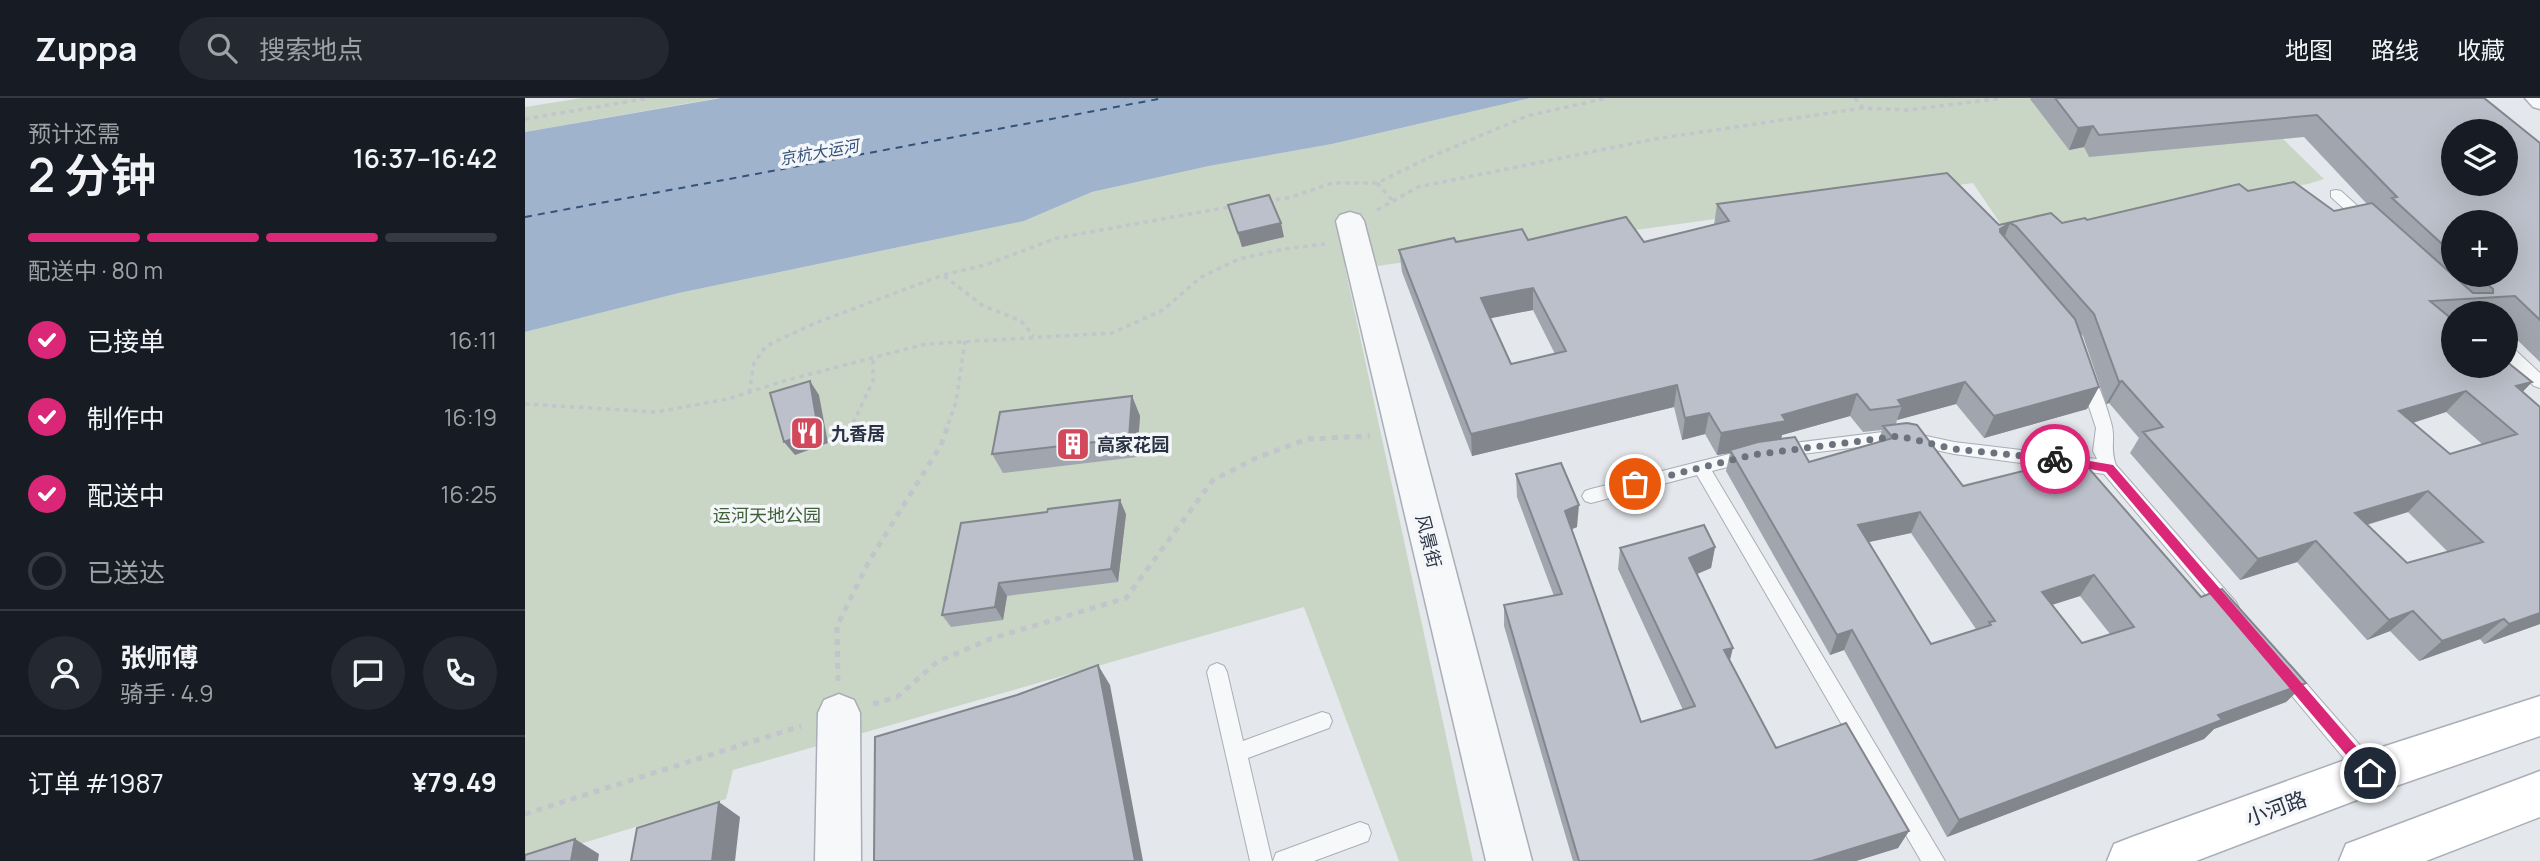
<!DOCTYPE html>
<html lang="zh">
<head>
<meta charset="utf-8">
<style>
  :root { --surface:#171b24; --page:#242831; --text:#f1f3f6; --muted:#9ea1a6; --line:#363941; --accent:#db2777 }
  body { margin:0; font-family:Manrope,"Noto Sans SC",sans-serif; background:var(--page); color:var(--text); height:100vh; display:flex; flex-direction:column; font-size:26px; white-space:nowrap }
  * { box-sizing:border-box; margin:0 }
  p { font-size:23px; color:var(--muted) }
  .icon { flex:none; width:38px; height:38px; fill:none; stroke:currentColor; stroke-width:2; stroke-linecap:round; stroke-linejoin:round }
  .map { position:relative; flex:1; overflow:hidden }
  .sheet { display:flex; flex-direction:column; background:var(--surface); width:525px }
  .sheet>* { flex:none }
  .tools { position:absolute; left:1916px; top:21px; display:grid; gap:14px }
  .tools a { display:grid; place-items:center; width:77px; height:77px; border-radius:50%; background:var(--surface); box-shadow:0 7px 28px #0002; font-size:35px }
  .pin { position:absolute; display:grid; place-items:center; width:60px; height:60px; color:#fff; margin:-30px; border:4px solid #fff; border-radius:50%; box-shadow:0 2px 7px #0007 }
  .courier { position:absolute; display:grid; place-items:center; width:70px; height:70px; margin:-35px; border:5px solid #db2777; border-radius:50%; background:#fff; color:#222; box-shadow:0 2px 9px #0007 }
  .summary em { font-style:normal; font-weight:600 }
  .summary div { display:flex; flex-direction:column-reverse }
  .summary { display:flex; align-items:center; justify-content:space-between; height:119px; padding:0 28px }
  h1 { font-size:46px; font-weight:600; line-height:52px }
  .bar { display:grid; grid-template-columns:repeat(4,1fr); gap:10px 7px; align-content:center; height:84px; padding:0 28px }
  .bar i { height:9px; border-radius:5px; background:var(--line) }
  .bar .selected { background:var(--accent) }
  .bar p { grid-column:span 4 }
  .line { display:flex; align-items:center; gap:18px; padding:0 28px; border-top:2px solid var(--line) }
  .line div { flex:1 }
  .round { display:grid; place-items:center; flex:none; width:74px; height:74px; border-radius:37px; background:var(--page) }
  ol { padding:0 28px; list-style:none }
  li { display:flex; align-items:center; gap:21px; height:77px }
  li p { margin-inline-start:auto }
  li .icon { padding:7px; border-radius:50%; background:var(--accent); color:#fff; stroke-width:4 }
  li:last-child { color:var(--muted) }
  li i { width:38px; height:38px; border:4px solid var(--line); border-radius:50% }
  header { display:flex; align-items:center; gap:42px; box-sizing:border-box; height:98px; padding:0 35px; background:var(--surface); border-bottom:2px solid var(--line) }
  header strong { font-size:33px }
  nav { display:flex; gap:38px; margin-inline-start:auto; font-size:24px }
  .search { width:490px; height:63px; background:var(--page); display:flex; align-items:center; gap:18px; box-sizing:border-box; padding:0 24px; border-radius:38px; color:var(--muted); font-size:26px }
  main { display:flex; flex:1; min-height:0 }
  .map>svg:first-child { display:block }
  .green { fill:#c9d6c5 }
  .water { fill:#9fb4cc }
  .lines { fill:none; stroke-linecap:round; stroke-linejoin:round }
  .ferry { stroke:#34527a; stroke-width:2; stroke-dasharray:7 6; stroke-linecap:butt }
  .service-casing { stroke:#a9aeb7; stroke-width:2 }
  .pedestrian-casing { stroke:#a9aeb7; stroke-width:3 }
  .minor-casing { stroke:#a9aeb7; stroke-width:3 }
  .secondary-casing { stroke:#a9aeb7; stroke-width:3 }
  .path-far1 { stroke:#c2c5cb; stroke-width:3.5; stroke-dasharray:4.5 4.5; stroke-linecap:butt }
  .path { stroke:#c2c5cb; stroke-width:5; stroke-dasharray:6 6; stroke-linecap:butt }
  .service { fill:#f7f8fa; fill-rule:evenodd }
  .pedestrian { fill:#f7f8fa; fill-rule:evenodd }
  .minor { fill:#f7f8fa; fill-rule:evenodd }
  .secondary { fill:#fff; fill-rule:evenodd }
  .wall { fill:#a1a5ae; fill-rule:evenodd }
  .shaded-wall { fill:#83868d }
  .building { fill:#bbc0ca; stroke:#83868d; stroke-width:2; fill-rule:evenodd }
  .route { fill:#db2777 }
  .done { stroke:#6c737f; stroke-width:7; stroke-dasharray:0 12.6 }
  .labels { text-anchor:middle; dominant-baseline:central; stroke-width:7; stroke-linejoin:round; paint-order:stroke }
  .far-water-label { font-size:16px; font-style:italic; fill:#34527a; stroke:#f4f6f9 }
  .poi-label { font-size:18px; font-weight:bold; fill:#2b3445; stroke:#f4f6f9; text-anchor:start }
  .park-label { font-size:18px; fill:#3f6138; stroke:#f4f6f9 }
  .street-label { font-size:18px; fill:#2b3445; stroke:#f4f6f9 }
  .near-street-label { font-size:21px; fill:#2b3445; stroke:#f4f6f9 }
</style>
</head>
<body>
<header>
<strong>Zuppa</strong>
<div class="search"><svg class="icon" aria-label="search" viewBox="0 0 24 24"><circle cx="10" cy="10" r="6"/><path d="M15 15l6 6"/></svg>搜索地点</div>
<nav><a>地图</a><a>路线</a><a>收藏</a></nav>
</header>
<main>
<section class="sheet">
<div class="summary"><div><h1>2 分钟</h1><p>预计还需</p></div><em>16:37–16:42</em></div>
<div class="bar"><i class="selected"></i><i class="selected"></i><i class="selected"></i><i></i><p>配送中 · 80 m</p></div>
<ol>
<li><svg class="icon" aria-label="check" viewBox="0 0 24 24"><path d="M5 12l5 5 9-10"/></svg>已接单<p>16:11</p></li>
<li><svg class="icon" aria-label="check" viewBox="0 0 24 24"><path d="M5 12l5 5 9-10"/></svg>制作中<p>16:19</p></li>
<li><svg class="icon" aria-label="check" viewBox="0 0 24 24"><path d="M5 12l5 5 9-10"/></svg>配送中<p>16:25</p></li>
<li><i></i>已送达</li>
</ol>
<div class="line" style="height:126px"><a class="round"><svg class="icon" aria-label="person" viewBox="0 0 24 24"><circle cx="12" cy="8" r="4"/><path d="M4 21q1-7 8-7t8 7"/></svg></a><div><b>张师傅</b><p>骑手 · 4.9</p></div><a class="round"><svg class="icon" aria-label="chat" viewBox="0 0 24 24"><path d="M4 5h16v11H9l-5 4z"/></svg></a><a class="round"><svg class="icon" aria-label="phone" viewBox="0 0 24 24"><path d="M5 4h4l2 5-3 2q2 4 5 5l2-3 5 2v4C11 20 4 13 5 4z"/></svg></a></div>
<div class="line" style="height:91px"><div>订单 #1987</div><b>¥79.49</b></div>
</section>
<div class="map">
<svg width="2015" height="763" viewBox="0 0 2015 763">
  <rect width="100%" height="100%" fill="#e4e7ec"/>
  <path class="green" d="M57 0H193L0 34V9Z
    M1005 0H1716L1799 81 1783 86 1481 134 1448 85 852 168 820 169 948 763H874L779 509 208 672 201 701 0 763V234L154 195 499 123 567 94 684 68 807 46Z"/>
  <path class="water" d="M196 0H1005L807 46 684 68 567 94 499 123 154 195 0 234V34Z"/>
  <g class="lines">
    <path class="ferry" d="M0 119 639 0"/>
    <g class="service-casing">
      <path id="service" d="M1811 92 1816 93 1848 122V128H1838L1806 99V93Z
        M1981 248 1987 249 2015 275V290L2009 288 1981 262Z
        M1562 273C1572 276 1584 316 1587 328 1590 343 1585 351 1591 367L1711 504 1714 510 1711 516 1704 518 1697 516 1579 376 1429 356 1374 344 1252 359 1246 358 1243 353 1246 348 1252 347 1374 332 1429 344 1572 361 1568 353 1571 330 1554 279Z
        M1224 351 1230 352 1233 357 1230 362 1187 373 1420 763H1396L1172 377 1066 405 1060 403 1057 398 1060 393 1066 391Z
        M692 565 699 568 702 574 718 643 797 614 804 616 807 623 804 630 723 660 747 763H725L682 574 685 568Z
        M1759 565 1766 568 1853 668 1856 675 1853 682 1845 685 1837 682 1752 580 1749 574 1752 568Z
        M835 724 843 727 846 735 843 743 789 763H748L751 755Z"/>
    </g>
    <g class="pedestrian-casing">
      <path id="pedestrian" d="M2000 0H2015V11L2008 9Z"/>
    </g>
    <g class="minor-casing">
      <path id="minor" d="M825 114 835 117 839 123 1007 763H961L811 123 815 117Z
        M314 596 329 602 335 615 336 763H290L293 615 299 602Z"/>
    </g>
    <g class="secondary-casing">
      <path id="secondary" d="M2015 598V638L1845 697 1671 763H1582L1589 746 1607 739 1845 653Z
        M2015 673V719L1901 763H1814L1821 746Z"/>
    </g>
    <path class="path-far1" d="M1330 0 1338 10
      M0 21 125 0
      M852 85 869 104
      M742 103 767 99 807 85H852L905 59 1002 18 1082 0
      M852 112 893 89 1130 41 1338 10 1383 12 1478 0
      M419 178 457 207 496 223 509 238
      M224 295 229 265 241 248 288 226 418 177 460 167 532 140 709 108
      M0 306 131 314 203 301 262 282 401 246 587 235 638 212 676 179 714 161 759 151 800 146
      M328 325 348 283V259
      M423 326 431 304 440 243"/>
    <path class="path" d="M313 583 312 528 344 463 416 347 424 325
      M348 606 372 599 412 564 465 541 601 500 688 382 731 360 783 341 845 338
      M0 716 276 628"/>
    <use href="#service" class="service"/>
    <use href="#pedestrian" class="pedestrian"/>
    <use href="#minor" class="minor"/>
    <use href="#secondary" class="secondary"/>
  </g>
  <path class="wall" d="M1506 0H1959L2015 45V264L1981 231V215H1928V268L2007 284 1997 294 2015 526 1959 546 1955 541 1894 563 1865 533 1842 542 1772 464 1715 482 1605 355 1614 340 1584 305 1581 306 1558 238 1554 234 1562 311 1459 340 1431 306 1372 322 1371 326 1438 388 1676 499 1781 585 1761 604 1689 631 1679 641 1422 739 1319 552 1305 557 1201 373 1205 355 1192 357 1180 336 1157 342 1149 309 947 358 877 174 874 152 931 144 1003 142 1119 144 1189 127 1192 106 1474 127 1526 115 1537 125 1562 122 1723 93 1809 113 1842 106 1779 39 1564 59 1559 49 1544 52 1505 1ZM1928 124 1981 177H1928ZM1008 212 1030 256 986 266 965 220ZM1921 314 1957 346 1925 356 1888 325ZM1325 318 1338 334 1357 332 1353 344 1284 364 1256 341 1257 337ZM1883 414 1923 454 1882 465 1842 427ZM1386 435 1451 531 1406 546 1344 444ZM1555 498 1585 536 1557 545 1527 507Z
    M703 107 759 139 717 149Z
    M607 298 615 318 612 359 478 375 467 356Z
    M991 376 1052 429 1047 431 1116 624 1158 612 1093 471 1095 450 1190 449 1186 470 1172 476 1205 562 1251 650 1384 733 1373 750 1331 763H1048L979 528V507L1029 498 992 399Z
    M601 416 593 484 482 498 478 522 426 529 417 517Z"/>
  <path class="shaded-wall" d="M1568 28 1559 49 1544 52 1553 30Z
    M756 125 759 139 717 149 713 135Z
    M1485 125 1476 148 1466 153 1475 131Z
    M1008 190V212L957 222 956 200Z
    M285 283 294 297 303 345 270 357 259 344Z
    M1597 283 1584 305 1581 306 1594 284Z
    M1440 284 1431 306 1372 322 1377 308 1373 302Z
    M2007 284 1986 306 1991 288Z
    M1152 287 1149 309 947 358 946 336Z
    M1574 289 1562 311 1459 340 1469 318Z
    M1941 293 1921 314 1855 335 1874 313Z
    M1332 296 1325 318 1257 337 1255 345 1205 352V355L1192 357 1196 335Z
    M607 298 615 318 612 359 604 340Z
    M1184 315 1180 336 1157 342 1160 320Z
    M1903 393 1883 414 1810 436 1830 415Z
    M595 402 601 416 593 484 586 471Z
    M1054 407 1052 429 1040 434V413Z
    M1395 414 1386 435 1325 448 1333 427Z
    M1791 443 1772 464 1715 482 1733 461Z
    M1190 449 1186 470 1160 481 1164 460Z
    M1569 477 1555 498 1504 514 1517 494Z
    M474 485 482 498 478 522 470 509Z
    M1888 513 1865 533 1842 542 1864 522Z
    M2015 515V526L1959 546 1984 526Z
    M1979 521 1955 541 1894 563 1917 543Z
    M1327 532 1319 552 1305 557 1312 537Z
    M1208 550 1203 570 1199 552Z
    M573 567 585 587 618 763H610Z
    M1781 585 1761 604 1689 631 1679 641 1422 739 1434 722 1693 617Z
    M194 704 215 719 210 763H187Z
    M1384 733 1373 750 1331 763H1287Z
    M50 741 74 756 73 763H46Z"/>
  <path class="building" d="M1530 0H1959L2015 45V222L1990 198 1905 203 1928 222V268H1981V263L2007 284 1991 288 2015 309V515L1984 526 1979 521 1917 543 1888 513 1864 522 1791 443 1733 461 1618 334 1638 329 1597 283 1594 284 1569 216 1491 128 1485 125 1475 131V134L1550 221 1574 289 1469 318 1440 284 1373 302 1377 308 1345 312 1332 296 1257 317 1261 323 1196 335 1184 315 1160 320 1152 287 946 336 874 152 929 140 931 144 997 131 1003 142 1101 119 1119 144 1204 123 1192 106 1422 75 1474 127 1526 115 1537 125 1560 120 1562 122 1714 86 1723 93 1769 84 1809 113 1847 105 1948 195H1968V191L1952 177H1981V124H1928V156L1867 100 1872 99 1792 17 1574 37 1568 28 1553 30ZM1928 33H1981V86H1928ZM1008 190 1041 253 986 266 956 200ZM1941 293 1992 336 1925 356 1874 313ZM1903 393 1958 444 1882 465 1830 415Z
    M744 97 756 125 713 135 703 107Z
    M285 283 293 331 259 344 245 295Z
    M607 298 604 340 467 356 475 314Z
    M1382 325 1392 327 1438 388 1554 359 1676 499 1697 491 1781 585 1693 617 1697 622 1434 722 1327 532 1312 537 1205 352 1233 344 1270 339 1284 364 1368 340 1358 328ZM1395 414 1470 523 1464 524 1466 527 1406 546 1333 427ZM1569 477 1609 529 1557 545 1517 494Z
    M1036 365 1054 407 1040 413 1116 624 1170 608 1095 450 1179 427 1190 449 1164 460 1208 550 1199 552 1251 650 1321 625 1384 733 1287 763H1054L979 507 1037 496 991 376Z
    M595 402 586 471 474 485 470 509 417 517 436 425 522 414 523 411Z
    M573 567 610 763H349L350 639 492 597Z
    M194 704 187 763H106L112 730Z
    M50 741 46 763H0V757Z"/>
  <path class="route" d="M1530 357 1588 367 1850 670V679H1840L1581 374 1526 364 1525 361Z"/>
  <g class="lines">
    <path class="done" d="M1110 386 1227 357 1374 338 1429 351 1530 361"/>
  </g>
  <defs>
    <g id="restaurant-square" transform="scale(1.75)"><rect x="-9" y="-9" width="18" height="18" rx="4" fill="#d1495b" stroke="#f4f6f9"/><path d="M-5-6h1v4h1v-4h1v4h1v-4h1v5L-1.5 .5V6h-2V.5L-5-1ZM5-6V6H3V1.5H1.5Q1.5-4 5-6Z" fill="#fff"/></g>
    <g id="building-square" transform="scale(1.75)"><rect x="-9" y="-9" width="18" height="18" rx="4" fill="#d1495b" stroke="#f4f6f9"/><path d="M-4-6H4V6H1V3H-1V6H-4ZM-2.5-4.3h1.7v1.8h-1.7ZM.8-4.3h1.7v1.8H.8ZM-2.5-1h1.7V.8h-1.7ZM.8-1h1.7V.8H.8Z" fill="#fff"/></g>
  </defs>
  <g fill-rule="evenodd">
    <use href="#restaurant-square" x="282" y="335"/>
    <use href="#building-square" x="548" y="346"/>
  </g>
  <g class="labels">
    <g class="far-water-label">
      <text transform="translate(294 54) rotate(-10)">京杭大运河</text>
    </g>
    <g class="poi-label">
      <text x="306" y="335">九香居</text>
      <text x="572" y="346">高家花园</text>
    </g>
    <g class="park-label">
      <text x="242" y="417">运河天地公园</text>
    </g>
    <g class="street-label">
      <text transform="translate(904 443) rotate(76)">风景街</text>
    </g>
    <g class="near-street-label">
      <text transform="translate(1751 710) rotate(-20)">小河路</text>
    </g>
  </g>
</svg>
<div class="tools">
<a><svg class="icon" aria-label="layers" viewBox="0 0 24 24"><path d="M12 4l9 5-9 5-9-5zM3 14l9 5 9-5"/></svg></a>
<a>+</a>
<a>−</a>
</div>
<div class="pin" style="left:1110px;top:386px;background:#ea580c"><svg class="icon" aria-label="bag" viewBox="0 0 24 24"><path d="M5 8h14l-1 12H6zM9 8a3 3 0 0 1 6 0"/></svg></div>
<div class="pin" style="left:1845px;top:675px;background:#1f2937"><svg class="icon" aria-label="home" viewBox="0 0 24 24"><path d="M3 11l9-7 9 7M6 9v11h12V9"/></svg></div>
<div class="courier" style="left:1530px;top:361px"><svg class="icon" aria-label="bike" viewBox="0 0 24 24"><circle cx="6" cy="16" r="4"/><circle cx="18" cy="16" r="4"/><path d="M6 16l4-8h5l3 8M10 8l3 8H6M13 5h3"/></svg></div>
</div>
</main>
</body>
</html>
